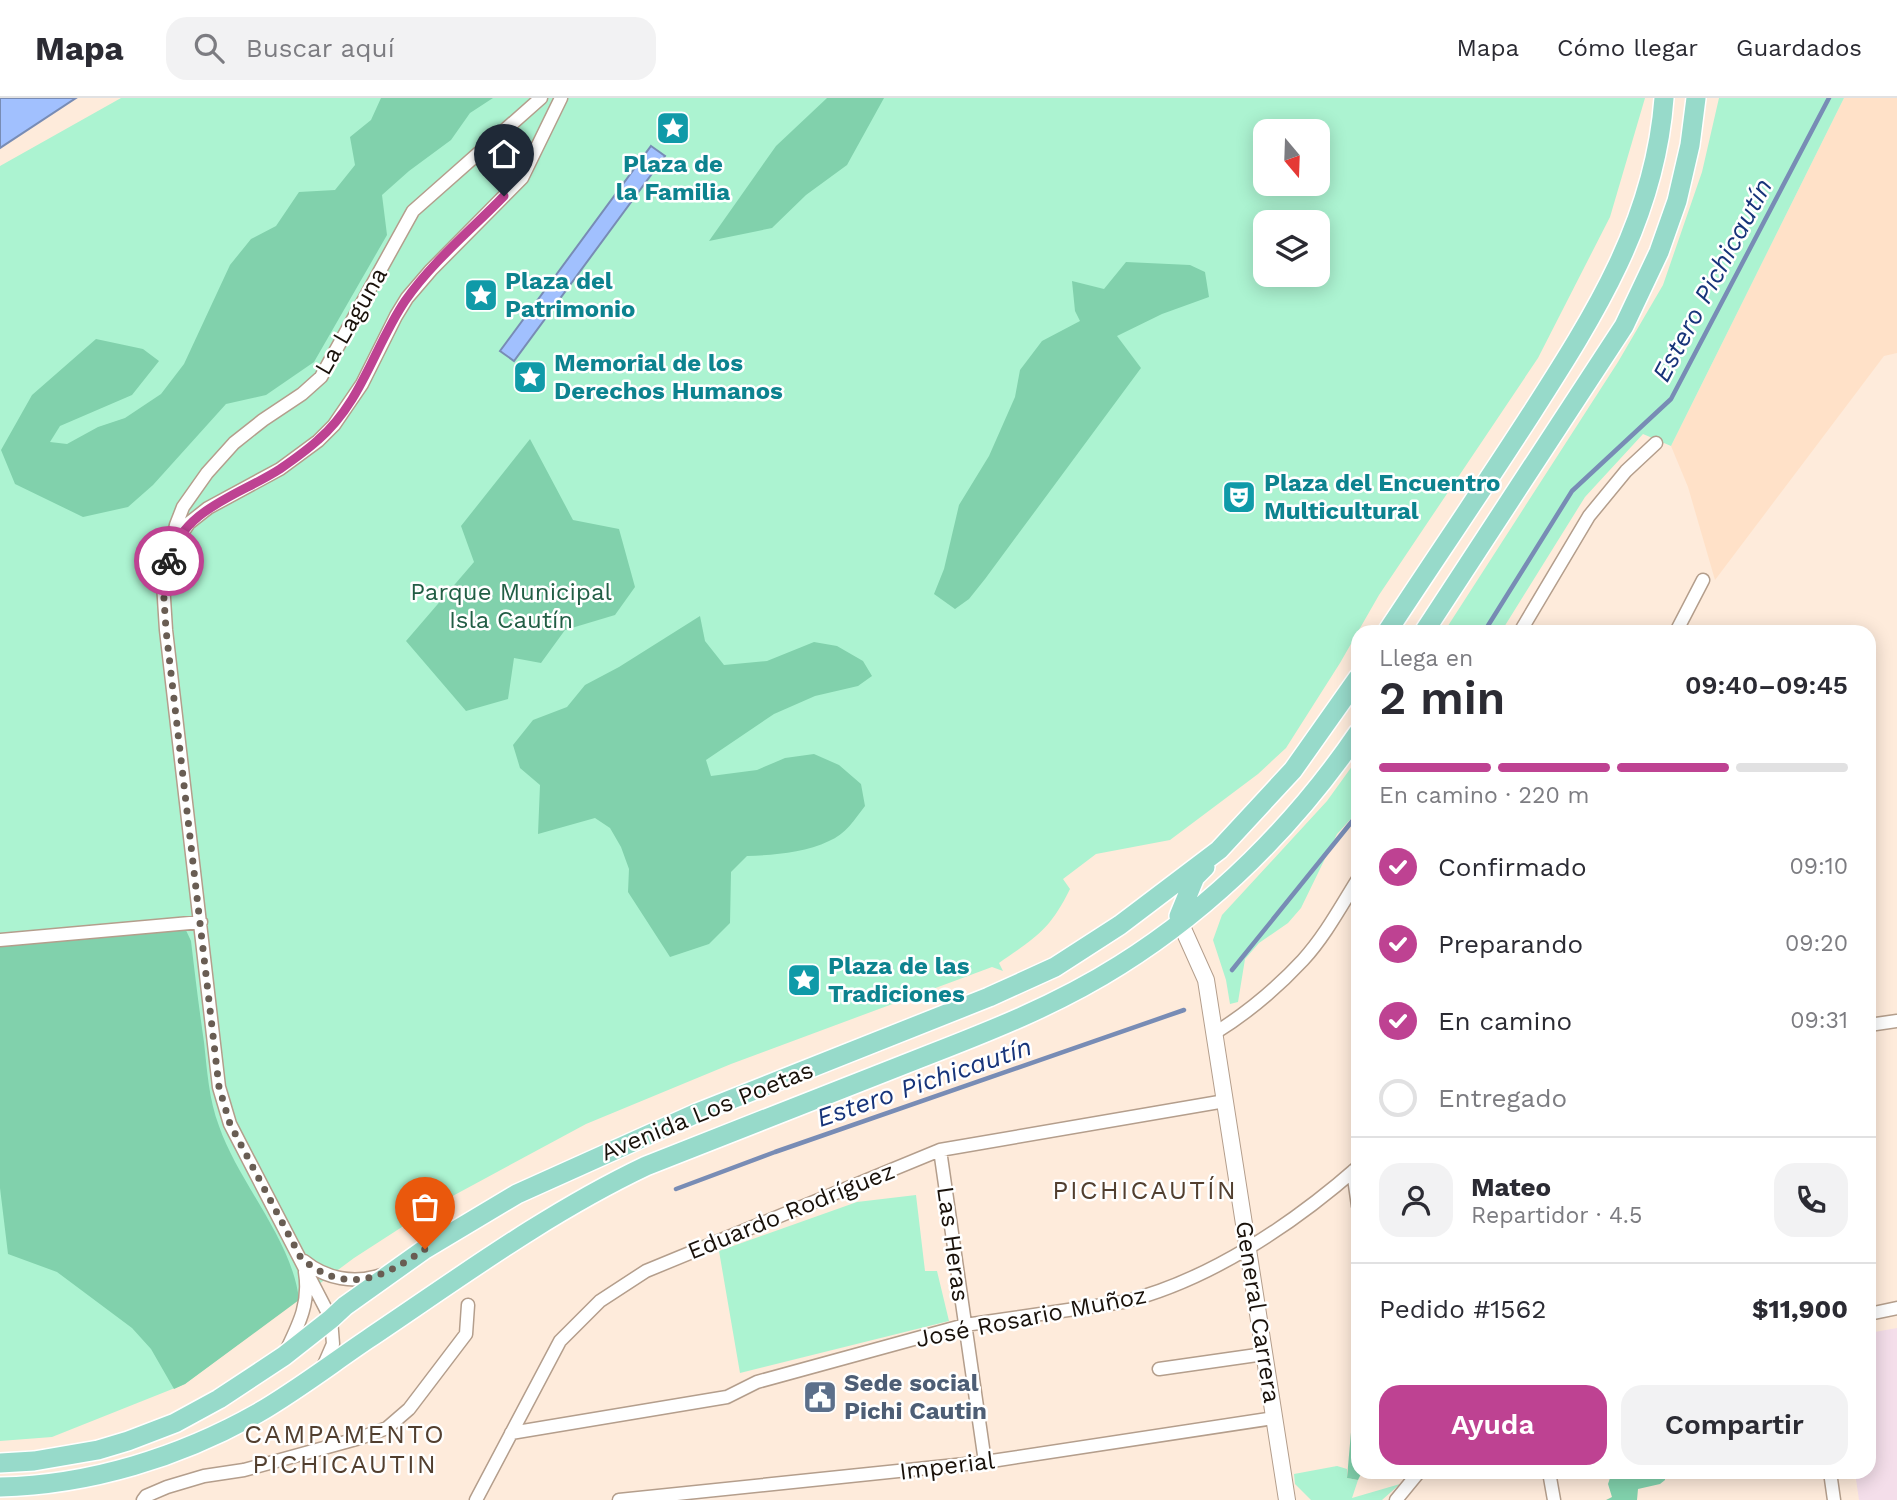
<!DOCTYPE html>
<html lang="es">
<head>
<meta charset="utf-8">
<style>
  :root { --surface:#fff; --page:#f2f2f3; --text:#2b2b33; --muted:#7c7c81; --line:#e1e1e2; --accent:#be4292 }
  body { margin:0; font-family:"Work Sans",sans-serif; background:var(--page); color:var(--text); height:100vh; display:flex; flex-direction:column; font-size:26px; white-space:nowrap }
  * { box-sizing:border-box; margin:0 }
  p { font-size:23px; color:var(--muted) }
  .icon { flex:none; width:38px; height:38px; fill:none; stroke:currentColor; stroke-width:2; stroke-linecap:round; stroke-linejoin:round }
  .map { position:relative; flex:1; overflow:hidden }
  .drawer { position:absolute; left:1351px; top:527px; width:525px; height:854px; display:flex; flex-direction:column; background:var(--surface); border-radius:21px; box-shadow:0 4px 18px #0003 }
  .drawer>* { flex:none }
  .needle { width:46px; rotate:161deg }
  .fabs { position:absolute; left:1253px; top:21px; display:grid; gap:14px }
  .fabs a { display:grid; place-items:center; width:77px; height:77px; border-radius:14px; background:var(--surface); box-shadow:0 4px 18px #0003; font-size:35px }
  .pin { position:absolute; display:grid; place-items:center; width:60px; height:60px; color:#fff; margin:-72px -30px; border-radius:50% 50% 50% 0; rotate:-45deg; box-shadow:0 0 7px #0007 }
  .pin .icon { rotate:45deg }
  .courier { position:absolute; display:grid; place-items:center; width:70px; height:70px; margin:-35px; border:5px solid #be4292; border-radius:50%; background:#fff; color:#222; box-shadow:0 2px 9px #0007 }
  .headline em { font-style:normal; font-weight:600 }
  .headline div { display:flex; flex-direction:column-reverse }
  .headline { display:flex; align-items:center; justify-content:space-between; height:119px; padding:0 28px }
  h1 { font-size:46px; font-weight:600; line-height:52px }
  .bar { display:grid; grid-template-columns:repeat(4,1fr); gap:10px 7px; align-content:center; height:84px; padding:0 28px }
  .bar i { height:9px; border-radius:5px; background:var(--line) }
  .bar .active { background:var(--accent) }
  .bar p { grid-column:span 4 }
  .line { display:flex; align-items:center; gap:18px; padding:0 28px; border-top:2px solid var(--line) }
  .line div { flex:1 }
  .round { display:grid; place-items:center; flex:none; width:74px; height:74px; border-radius:21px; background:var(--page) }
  ol { padding:0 28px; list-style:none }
  li { display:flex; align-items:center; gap:21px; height:77px }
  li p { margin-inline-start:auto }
  li .icon { padding:7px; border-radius:50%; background:var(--accent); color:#fff; stroke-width:4 }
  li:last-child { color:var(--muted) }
  li i { width:38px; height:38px; border:4px solid var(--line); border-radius:50% }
  .primary-button { display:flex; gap:14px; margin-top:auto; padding:14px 28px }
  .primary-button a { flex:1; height:80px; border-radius:21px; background:var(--accent); color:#fff; font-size:28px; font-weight:600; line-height:80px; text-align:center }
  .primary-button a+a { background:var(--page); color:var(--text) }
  header { display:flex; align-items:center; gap:42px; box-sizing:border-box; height:98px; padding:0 35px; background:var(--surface); border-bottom:2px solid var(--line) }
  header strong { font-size:33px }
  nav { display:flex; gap:38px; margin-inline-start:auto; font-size:24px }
  .search { width:490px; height:63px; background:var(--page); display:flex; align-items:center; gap:18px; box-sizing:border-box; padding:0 24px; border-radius:21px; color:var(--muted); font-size:26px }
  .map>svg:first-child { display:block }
  .built { fill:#ffe1c8 }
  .education { fill:#f4deea }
  .green { fill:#acf3d1; fill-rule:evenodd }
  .forest { fill:#81d1ac }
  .water { fill:#a1c0fe; stroke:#788cb5; stroke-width:2 }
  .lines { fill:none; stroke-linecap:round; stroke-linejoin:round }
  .stream { stroke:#788cb5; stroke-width:4.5 }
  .minor-casing { stroke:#b49e8c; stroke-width:15 }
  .tertiary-casing { stroke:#b49e8c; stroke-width:18 }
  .primary-casing { stroke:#fff; stroke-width:22 }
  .minor { stroke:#fff; stroke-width:12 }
  .tertiary { stroke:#fff; stroke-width:16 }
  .primary { stroke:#97daca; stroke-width:19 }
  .done { stroke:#695d53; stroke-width:7; stroke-dasharray:0 12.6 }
  .route { stroke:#be4292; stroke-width:9 }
  .labels { text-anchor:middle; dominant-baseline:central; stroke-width:5; stroke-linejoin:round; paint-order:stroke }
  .culture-label { font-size:24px; font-weight:bold; fill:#0d838f; stroke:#fff; text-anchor:start }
  .street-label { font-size:24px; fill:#19110a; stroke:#fff }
  .park-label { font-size:24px; fill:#225e45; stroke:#fff }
  .service-label { font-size:24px; font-weight:bold; fill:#4e5e75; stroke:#fff; text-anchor:start }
  .water-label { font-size:26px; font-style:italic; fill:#17347a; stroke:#fff }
  .neighbourhood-label { font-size:26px; letter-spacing:2px; fill:#523f2f; stroke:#fff }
</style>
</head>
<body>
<header>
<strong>Mapa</strong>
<div class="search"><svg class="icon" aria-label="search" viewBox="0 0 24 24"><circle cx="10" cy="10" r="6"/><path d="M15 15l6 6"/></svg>Buscar aquí</div>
<nav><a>Mapa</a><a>Cómo llegar</a><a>Guardados</a></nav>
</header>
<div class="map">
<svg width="1897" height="1402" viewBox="0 0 1897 1402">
  <rect width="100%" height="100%" fill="#feebdb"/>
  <path class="built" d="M1844 0H1897V255L1884 258 1715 482 1688 389 1671 348Z"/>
  <path class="education" d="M1897 1230V1402H1859L1855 1374H1869V1235Z"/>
  <path class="green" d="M121 0H1645L1610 119 1538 260 1379 497 1340 565 1286 650 1258 676 1170 742 1096 756 1063 781 1070 791C1050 832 1035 840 999 865L1003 873 992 869 731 966 586 1026 436 1107 354 1160 185 1286 52 1339 0 1343V68ZM1265 33H1318V86H1265ZM1265 124H1318V177H1265Z
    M1719 0H1844L1671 348 1643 336 1585 399 1501 534H1444L1618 264 1663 187 1702 74Z
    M1358 660V713L1337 736 1301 810 1288 825 1259 845 1245 861 1238 904 1230 906 1226 882 1213 842 1222 817 1327 703Z
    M916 1097 925 1173H937L949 1223 740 1275 719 1153 857 1104Z
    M1337 1368 1347 1371V1380L1358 1382 1352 1400 1400 1386 1382 1402H1311L1295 1386 1294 1376Z"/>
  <path class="forest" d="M381 0H493L470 15 451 42 409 73 382 97 387 137 314 264 266 297 226 306 153 387 128 409 83 419 15 386 1 352 32 297 96 241 143 251 159 263 132 297 60 328 50 344 67 346 98 329 125 320 161 296 184 266 230 167 251 141 276 128 299 94 335 92 355 67 350 39 371 22Z
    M827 0H884L847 67 806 97 772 130 709 143 776 48Z
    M1126 164 1190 167 1205 174 1209 199 1162 216 1117 238 1141 270 985 481 969 501 955 511 934 496 944 471 959 407 989 358 1015 299 1020 272 1042 243 1080 223 1075 213 1072 183 1104 191Z
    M530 341 573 422 619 431 635 489 615 517 565 532 541 565 514 560 508 601 466 613 406 543 474 464 461 428Z
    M700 518 705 543 724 567 767 563 814 544 837 548 863 563 872 578 858 588 815 598 774 616 706 662 711 678 757 672 785 660 814 656 839 667 861 686 865 708C855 721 845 737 829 743 804 755 774 757 747 758L731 774 730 825 709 846 670 859 628 794 629 771 621 749 610 730 595 720 538 736 540 687 520 670 513 647 533 622 567 609 585 587 619 569Z
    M184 828 191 843C195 877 199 910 204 944 207 972 209 1002 219 1028 238 1084 293 1143 299 1202L185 1286 174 1291 151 1251 132 1230 57 1174 8 1156 0 1090V843Z
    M1358 1287V1374H1362L1358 1382 1347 1380 1355 1288Z
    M1612 1374H1665V1382L1660 1386 1638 1391 1637 1402H1606L1612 1399 1608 1386Z"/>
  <path class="water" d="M0 0H76L0 50Z
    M651 48 665 58 514 263 500 253Z"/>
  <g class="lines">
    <path class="stream" d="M1484 534 1572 393 1671 301 1829 0
      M1232 872 1358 716
      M676 1091 775 1054 1184 912"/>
    <g class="minor-casing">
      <path id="minor" d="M174 447 189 425 208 410 280 371 318 343 334 327 362 286 396 218 407 200 431 172 522 80 561 0
        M1520 534 1589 418 1626 373 1656 345
        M1676 534 1703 482
        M0 842 201 824
        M1869 927 1897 923
        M1215 935C1247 915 1277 890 1303 862 1325 838 1341 808 1358 781
        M940 1052 985 1364
        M1353 1073 1358 1108
        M304 1163C326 1181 354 1186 382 1177
        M1869 1216 1897 1210
        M286 1253C299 1226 310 1205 305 1174
        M323 1269 333 1246 331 1221 230 1026 219 989 166 532 163 485 176 427 183 409 207 375 234 345 263 322 302 296 321 279 413 113 541 0
        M1159 1271 1264 1256
        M511 1335 727 1299 757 1284 965 1227 1123 1204C1208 1183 1292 1127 1358 1069
        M1549 1374 1554 1402
        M1830 1374 1834 1402
        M143 1402 146 1398 167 1389 204 1378 244 1372 360 1340 387 1330 409 1311 466 1236 468 1207
        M476 1402 560 1243 600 1203 646 1173 940 1052 1225 1003
        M619 1402 985 1364 1274 1320
        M1396 1402 1419 1374"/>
    </g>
    <g class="tertiary-casing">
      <path id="tertiary" d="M1180 824 1206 882 1287 1402"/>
    </g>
    <g class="primary-casing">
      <path id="primary" d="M1387 534C1435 461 1484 389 1531 316 1595 216 1655 122 1664 0
        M1424 534 1624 228 1659 154 1677 103 1690 47 1696 0
        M1180 824 1179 818 1195 779 1205 769
        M0 1365 34 1363 98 1352 128 1343 175 1325 219 1301 284 1258 331 1221 345 1208 425 1151 517 1096 697 1015 989 899 1055 869 1120 827 1219 752 1293 672 1358 580
        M0 1389C90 1387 180 1359 258 1315 296 1293 331 1266 368 1241 459 1180 547 1115 646 1068 737 1032 828 997 918 961 988 934 1057 907 1120 867 1214 808 1296 726 1358 635"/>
    </g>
    <use href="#minor" class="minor"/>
    <use href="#tertiary" class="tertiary"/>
    <use href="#primary" class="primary"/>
  </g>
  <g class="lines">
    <path class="done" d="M169 463 163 485 166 532 219 989 230 1026 301 1160C346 1198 383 1180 425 1151"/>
    <path class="route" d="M169 463C182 411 240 397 280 371 293 362 307 352 318 342 362 304 374 249 405 203 432 164 471 132 504 98"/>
  </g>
  <defs>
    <g id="sight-square" transform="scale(1.75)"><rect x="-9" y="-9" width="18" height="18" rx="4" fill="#0f9aa8" stroke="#fff"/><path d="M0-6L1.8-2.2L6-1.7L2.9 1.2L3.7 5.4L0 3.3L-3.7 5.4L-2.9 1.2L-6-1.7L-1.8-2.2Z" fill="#fff"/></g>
    <g id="theatre-square" transform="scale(1.75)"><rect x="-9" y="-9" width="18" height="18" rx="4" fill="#0f9aa8" stroke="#fff"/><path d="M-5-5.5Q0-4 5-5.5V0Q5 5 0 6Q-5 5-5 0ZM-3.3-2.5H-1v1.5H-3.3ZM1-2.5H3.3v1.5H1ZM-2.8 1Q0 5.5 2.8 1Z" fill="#fff"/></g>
    <g id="civic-square" transform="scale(1.75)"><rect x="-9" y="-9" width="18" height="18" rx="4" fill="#5c6f8a" stroke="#fff"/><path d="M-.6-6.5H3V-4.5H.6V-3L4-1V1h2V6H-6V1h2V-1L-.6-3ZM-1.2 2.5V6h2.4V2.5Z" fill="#fff"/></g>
  </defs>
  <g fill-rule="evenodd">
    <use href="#sight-square" x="673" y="30"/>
    <use href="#sight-square" x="481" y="197"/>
    <use href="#sight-square" x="530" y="279"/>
    <use href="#theatre-square" x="1239" y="399"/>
    <use href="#sight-square" x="804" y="882"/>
    <use href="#civic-square" x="820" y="1299"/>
  </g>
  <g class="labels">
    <g class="culture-label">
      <text x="673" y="66" text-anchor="middle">Plaza de<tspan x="673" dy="28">la Familia</tspan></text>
      <text x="505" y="183">Plaza del<tspan x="505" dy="28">Patrimonio</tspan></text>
      <text x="554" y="265">Memorial de los<tspan x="554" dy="28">Derechos Humanos</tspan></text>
      <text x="1264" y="385">Plaza del Encuentro<tspan x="1264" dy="28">Multicultural</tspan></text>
      <text x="828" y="868">Plaza de las<tspan x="828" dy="28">Tradiciones</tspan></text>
    </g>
    <g class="street-label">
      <text transform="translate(351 223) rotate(-60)">La Laguna</text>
      <text transform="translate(707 1013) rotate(-22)">Avenida Los Poetas</text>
      <text transform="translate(791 1113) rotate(-22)">Eduardo Rodríguez</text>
      <text transform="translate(953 1146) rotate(82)">Las Heras</text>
      <text transform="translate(1258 1214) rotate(81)">General Carrera</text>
      <text transform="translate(1031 1219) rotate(-11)">José Rosario Muñoz</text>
      <text transform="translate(947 1368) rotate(-7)">Imperial</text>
    </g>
    <g class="park-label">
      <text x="511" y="494">Parque Municipal<tspan x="511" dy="28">Isla Cautín</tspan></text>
    </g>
    <g class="service-label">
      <text x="844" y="1285">Sede social<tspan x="844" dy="28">Pichi Cautin</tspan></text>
    </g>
    <g class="water-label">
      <text transform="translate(1712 182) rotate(-62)">Estero Pichicautín</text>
      <text transform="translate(924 984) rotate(-19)">Estero Pichicautín</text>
    </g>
    <g class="neighbourhood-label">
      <text x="1145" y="1092">PICHICAUTÍN</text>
      <text x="345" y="1336">CAMPAMENTO<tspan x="345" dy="30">PICHICAUTIN</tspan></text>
    </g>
  </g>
</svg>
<div class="fabs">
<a><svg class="needle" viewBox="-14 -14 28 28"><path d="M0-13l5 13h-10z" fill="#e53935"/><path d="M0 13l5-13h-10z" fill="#7c7c81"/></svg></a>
<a><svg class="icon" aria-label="layers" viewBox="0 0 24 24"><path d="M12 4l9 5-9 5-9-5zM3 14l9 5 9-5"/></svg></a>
</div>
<div class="pin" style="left:425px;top:1151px;background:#ea580c"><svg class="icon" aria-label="bag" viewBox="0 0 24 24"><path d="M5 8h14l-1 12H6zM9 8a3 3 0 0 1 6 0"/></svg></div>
<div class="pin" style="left:504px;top:98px;background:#1f2937"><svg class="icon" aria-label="home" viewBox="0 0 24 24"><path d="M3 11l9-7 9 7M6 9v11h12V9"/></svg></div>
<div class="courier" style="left:169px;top:463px"><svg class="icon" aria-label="bike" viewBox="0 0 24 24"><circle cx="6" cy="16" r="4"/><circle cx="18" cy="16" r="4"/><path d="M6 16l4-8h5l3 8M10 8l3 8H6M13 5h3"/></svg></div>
<section class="drawer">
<div class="headline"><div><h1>2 min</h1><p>Llega en</p></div><em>09:40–09:45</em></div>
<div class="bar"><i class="active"></i><i class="active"></i><i class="active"></i><i></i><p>En camino · 220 m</p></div>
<ol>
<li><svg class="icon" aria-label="check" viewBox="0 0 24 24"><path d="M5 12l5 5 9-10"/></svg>Confirmado<p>09:10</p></li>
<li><svg class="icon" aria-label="check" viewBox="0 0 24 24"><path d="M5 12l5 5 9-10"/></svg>Preparando<p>09:20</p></li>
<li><svg class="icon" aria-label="check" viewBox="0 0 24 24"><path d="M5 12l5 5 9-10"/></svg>En camino<p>09:31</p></li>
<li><i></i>Entregado</li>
</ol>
<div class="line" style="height:126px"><a class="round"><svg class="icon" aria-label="person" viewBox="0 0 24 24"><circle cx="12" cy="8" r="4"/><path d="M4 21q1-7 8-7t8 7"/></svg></a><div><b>Mateo</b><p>Repartidor · 4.5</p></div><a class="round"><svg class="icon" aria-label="phone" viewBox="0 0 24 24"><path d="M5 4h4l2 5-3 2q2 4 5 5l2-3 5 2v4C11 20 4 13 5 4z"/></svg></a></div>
<div class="line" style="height:91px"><div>Pedido #1562</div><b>$11,900</b></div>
<div class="primary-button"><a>Ayuda</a><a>Compartir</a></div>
</section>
</div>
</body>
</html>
